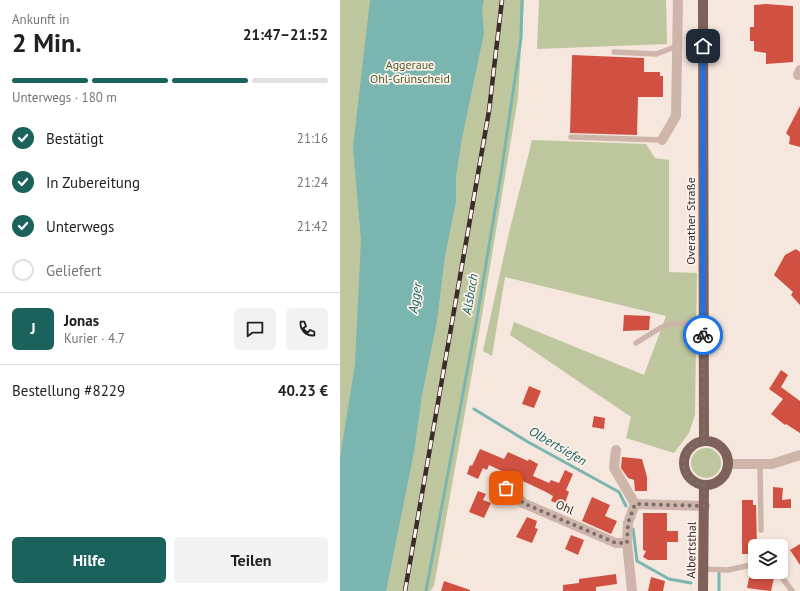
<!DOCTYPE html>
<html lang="de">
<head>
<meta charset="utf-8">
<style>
  :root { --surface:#fff; --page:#f2f2f2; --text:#202124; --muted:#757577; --line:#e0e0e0; --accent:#1b615c }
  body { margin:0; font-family:"PT Sans",sans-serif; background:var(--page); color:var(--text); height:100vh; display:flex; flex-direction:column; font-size:15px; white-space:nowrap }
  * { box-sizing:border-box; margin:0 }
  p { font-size:13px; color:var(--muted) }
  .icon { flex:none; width:22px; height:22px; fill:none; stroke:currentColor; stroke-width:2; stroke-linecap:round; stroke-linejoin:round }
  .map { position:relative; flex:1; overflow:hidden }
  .drawer { display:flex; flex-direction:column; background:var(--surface); width:340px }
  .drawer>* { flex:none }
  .tools { position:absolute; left:408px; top:539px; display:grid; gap:8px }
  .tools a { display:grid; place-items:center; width:40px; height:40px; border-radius:6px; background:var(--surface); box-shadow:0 2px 6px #0003; font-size:20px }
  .pin { position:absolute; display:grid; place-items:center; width:34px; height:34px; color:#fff; margin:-17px; border-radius:8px; box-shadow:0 2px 6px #0006 }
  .courier { position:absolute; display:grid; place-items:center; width:40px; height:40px; margin:-20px; border:3px solid #1a73e8; border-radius:50%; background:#fff; color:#222; box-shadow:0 1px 5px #0007 }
  .headline em { font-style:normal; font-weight:800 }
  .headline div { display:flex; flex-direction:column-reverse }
  .headline { display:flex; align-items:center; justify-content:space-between; height:68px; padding:0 12px }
  h1 { font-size:26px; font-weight:800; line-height:30px }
  .bar { display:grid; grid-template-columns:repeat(4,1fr); gap:6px 4px; align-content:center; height:48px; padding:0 12px }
  .bar i { height:5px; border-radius:3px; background:var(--line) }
  .bar .selected { background:var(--accent) }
  .bar p { grid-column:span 4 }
  .line { display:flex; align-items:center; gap:10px; padding:0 12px; border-top:1px solid var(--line) }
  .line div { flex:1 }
  .round { display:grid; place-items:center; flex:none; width:42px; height:42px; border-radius:6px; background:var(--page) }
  ol { padding:0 12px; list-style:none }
  li { display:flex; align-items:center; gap:12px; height:44px }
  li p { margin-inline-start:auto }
  li .icon { padding:4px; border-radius:50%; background:var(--accent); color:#fff; stroke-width:4 }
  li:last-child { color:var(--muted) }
  li i { width:22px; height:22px; border:2px solid var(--line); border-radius:50% }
  .button { display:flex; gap:8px; margin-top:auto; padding:8px 12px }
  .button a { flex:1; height:46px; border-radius:6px; background:var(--accent); color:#fff; font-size:16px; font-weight:800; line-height:46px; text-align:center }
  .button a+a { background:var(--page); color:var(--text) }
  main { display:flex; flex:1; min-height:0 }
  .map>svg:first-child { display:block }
  .green { fill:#bdc69d }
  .water { fill:#7bb5af }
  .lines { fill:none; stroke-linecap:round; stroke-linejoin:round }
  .stream { stroke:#7bb5af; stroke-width:3 }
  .building { fill:#d05142 }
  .service { stroke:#ceb5a9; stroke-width:5.5 }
  .minor { stroke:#ceb5a9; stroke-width:10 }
  .primary { stroke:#7e6159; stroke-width:10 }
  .rail-casing { stroke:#3b2c29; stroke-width:4.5 }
  .rail { stroke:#fcf2ec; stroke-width:3; stroke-dasharray:9; stroke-linecap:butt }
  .done { stroke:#7c6d68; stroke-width:4; stroke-dasharray:0 7.2 }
  .route { stroke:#1a73e8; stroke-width:5 }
  .labels { text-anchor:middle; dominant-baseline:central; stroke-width:3.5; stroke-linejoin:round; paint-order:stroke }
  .park-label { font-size:12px; fill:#505c2b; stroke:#fcf2ec }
  .street-label { font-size:12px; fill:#3b2c29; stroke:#fcf2ec }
  .water-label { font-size:13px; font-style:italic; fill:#1b615c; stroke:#fcf2ec }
</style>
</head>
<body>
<main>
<section class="drawer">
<div class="headline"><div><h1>2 Min.</h1><p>Ankunft in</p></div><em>21:47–21:52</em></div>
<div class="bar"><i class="selected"></i><i class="selected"></i><i class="selected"></i><i></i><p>Unterwegs · 180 m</p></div>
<ol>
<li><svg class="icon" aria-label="check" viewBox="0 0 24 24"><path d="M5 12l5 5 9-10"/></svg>Bestätigt<p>21:16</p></li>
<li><svg class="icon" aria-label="check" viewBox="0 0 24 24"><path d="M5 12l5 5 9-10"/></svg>In Zubereitung<p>21:24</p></li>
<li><svg class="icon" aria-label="check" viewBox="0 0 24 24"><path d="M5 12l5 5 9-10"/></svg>Unterwegs<p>21:42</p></li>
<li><i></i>Geliefert</li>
</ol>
<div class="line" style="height:72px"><b class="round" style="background:var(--accent);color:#fff">J</b><div><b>Jonas</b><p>Kurier · 4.7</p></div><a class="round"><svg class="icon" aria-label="chat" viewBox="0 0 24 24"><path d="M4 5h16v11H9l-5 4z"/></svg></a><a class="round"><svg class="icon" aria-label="phone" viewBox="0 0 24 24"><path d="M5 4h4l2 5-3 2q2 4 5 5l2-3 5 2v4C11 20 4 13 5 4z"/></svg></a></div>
<div class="line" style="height:52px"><div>Bestellung #8229</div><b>40.23 €</b></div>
<div class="button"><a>Hilfe</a><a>Teilen</a></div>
</section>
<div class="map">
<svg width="460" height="591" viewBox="0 0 460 591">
  <rect width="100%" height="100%" fill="#f5e7de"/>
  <path class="green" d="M0 0H184L178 98 137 345 94 586 90 591H0Z
    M199 0H326L327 44 197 49Z
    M192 140 306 144 315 158 329 160V272L357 273 355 415 349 433 334 453 286 438 291 417 170 335 174 322 304 375 326 316 165 277 152 356 143 351 168 237Z
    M351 463a15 15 0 1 1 30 0a15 15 0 1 1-30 0Z"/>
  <path class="water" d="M30 0H144L142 10 144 33 122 138 116 176V201L105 256 97 321 82 395 74 452 46 591H0V458L15 364 21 240 13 147Z"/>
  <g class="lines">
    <path class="stream" d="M134 409 188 442 279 492 286 506
      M293 529 297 561 329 579 351 583
      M379 573V591
      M86 591 137 318 161 174 181 38 182 0"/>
  </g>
  <path class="building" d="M426 4 453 6V62L426 64V53L414 51V41H410V27H414V5Z
    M232 55 304 58V72H320V76H323V97H298L297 135 230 133Z
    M460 106V147L449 144 450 137 446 133Z
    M456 249 460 252V305L451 295 453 292 434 275 445 255Z
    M284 315 310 316 309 330 283 331Z
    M441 370 448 375 441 387 460 401V433L446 424 445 425 431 414 443 399 429 389Z
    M189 386 201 391 194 408 182 404Z
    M254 416 265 418 264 429 252 427Z
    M140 449 164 459 168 452 188 461 189 459 198 464 193 476 209 483 211 480 219 483 225 470 233 474 226 490 229 492 224 506 211 501 213 496 206 492 149 465 147 470 143 468 138 479 127 474 130 465 132 466Z
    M282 457 302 459 307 477V491H295L294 480 288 478V469V478L281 468Z
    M433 487 443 488 442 500 451 499V508H433Z
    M138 491 146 494 143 500 151 503 144 518 129 512Z
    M252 497 270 505 265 516 277 521 271 534 242 521Z
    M402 500H413V505H416L417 546H415V554H402Z
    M303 513H327V531H338V542H327V560H308L303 557 306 551 303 550Z
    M187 517 197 521 195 528 198 529 192 543 176 537Z
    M231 535 244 540 238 555 225 549Z
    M460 544V565L450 550Z
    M410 573 434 578 431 591 407 588Z
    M276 574 277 584 256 587V591H223V585L239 583V579Z
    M311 577 325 581 323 591H308Z
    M104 581 130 590V591H101Z"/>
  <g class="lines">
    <path class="service" d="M274 52 316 54 338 46
      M231 137 322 140
      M296 343 320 328 331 324 363 323
      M420 464 421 530
      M363 569 388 570 415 564
      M438 572 452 591"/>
    <path class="minor" d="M458 75 460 70
      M322 140 336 116 338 0
      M276 450 274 468 295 504
      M388 464H432L460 455
      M158 484 173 491 183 503 276 543H287
      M292 591 287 543 288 523 295 504 365 506"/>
    <path class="primary" d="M363 0 364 441
      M344 463a22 22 0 1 1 44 0a22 22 0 1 1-44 0Z
      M363 591 364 485"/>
    <g class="rail-casing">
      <path id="rail" d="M65 591 149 111 162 0"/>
    </g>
    <use href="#rail" class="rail"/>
  </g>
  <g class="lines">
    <path class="done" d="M166 488 173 491 183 503 276 543H287L288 523 295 504 365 506 364 485C337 479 337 448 364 441L363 335"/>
    <path class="route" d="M363 335V46"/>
  </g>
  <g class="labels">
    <g class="park-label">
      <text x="70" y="64">Aggeraue<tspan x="70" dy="14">Ohl-Grünscheid</tspan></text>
    </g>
    <g class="street-label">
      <text transform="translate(350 221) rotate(-90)">Overather Straße</text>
      <text transform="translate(225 507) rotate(23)">Ohl</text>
      <text transform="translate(351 550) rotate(-89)">Albertsthal</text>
    </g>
    <g class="water-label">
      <text transform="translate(130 294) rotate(-80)">Alsbach</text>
      <text transform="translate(75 298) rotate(-81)">Agger</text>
      <text transform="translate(218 446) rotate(30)">Olbertsiefen</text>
    </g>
  </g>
</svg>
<div class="tools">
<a><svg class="icon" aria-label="layers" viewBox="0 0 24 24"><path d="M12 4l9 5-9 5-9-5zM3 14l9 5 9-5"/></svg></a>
</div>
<div class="pin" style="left:166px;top:488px;background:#ea580c"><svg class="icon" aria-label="bag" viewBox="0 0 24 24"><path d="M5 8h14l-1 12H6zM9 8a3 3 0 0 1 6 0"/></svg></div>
<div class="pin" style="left:363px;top:46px;background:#1f2937"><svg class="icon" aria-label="home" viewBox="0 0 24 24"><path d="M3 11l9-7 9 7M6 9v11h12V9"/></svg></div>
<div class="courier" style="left:363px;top:335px"><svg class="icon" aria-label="bike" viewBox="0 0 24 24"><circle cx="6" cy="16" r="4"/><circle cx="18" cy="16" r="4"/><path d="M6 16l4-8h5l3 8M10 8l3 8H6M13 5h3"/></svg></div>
</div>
</main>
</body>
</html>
